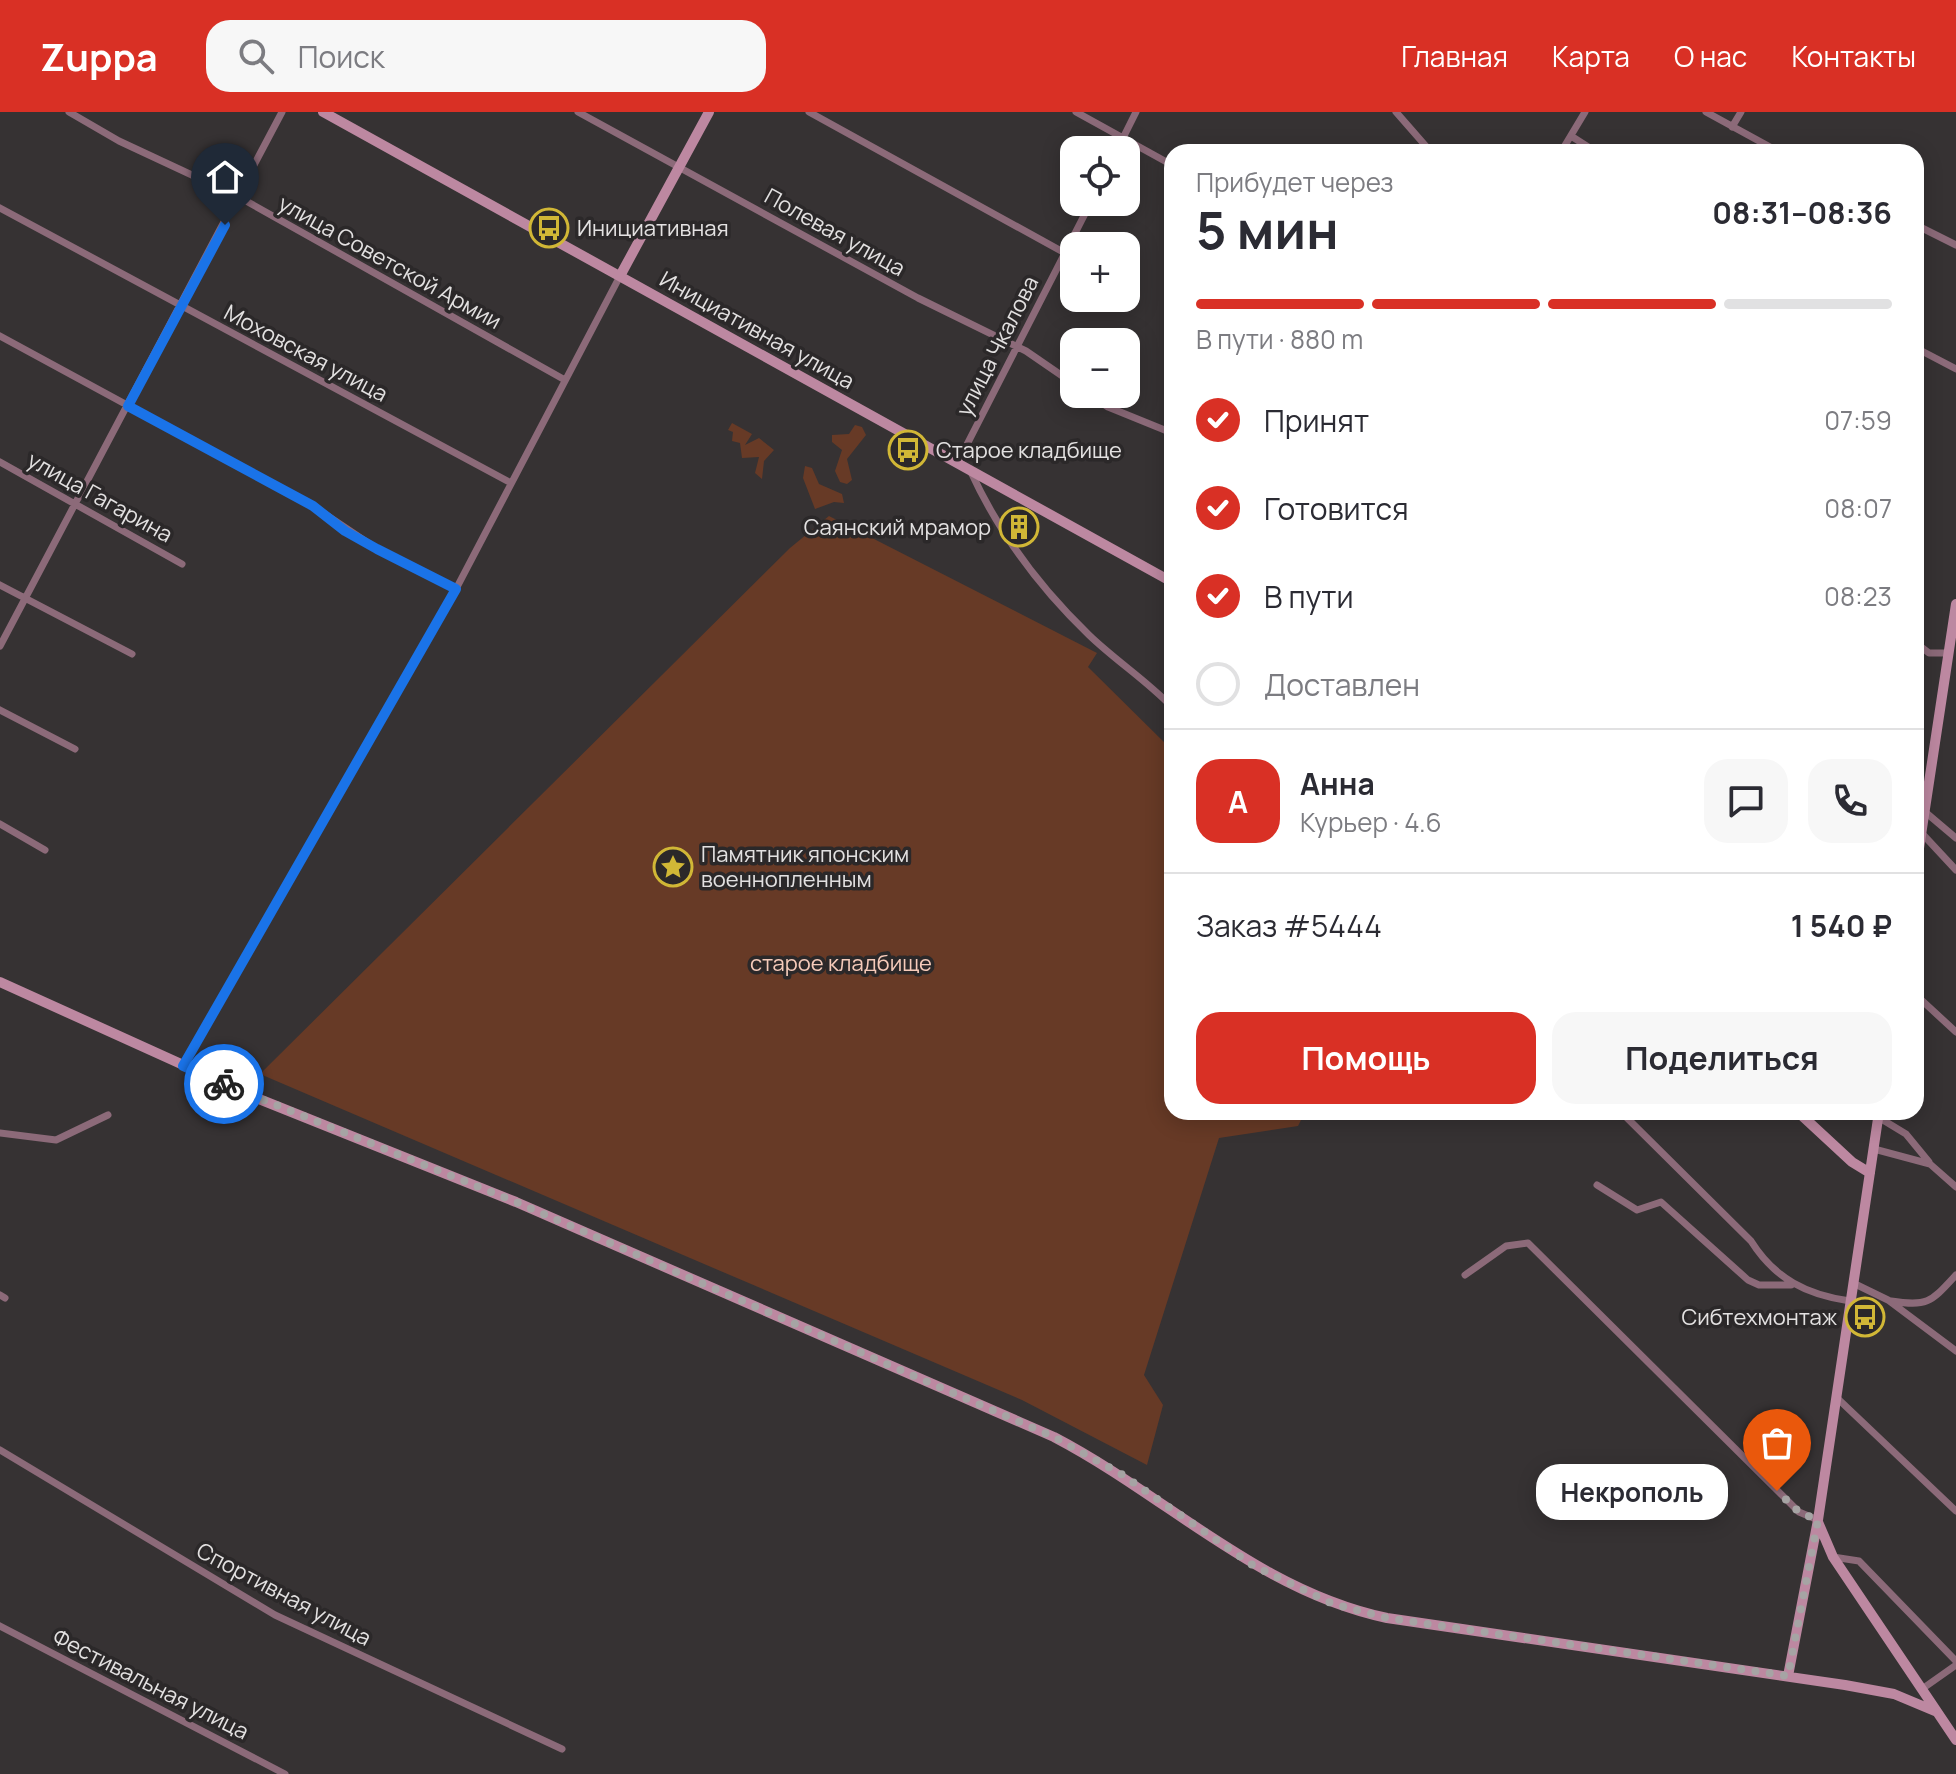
<!DOCTYPE html>
<html lang="ru">
<head>
<meta charset="utf-8">
<style>
  :root { --surface:#fff; --page:#f7f7f7; --text:#2b2b33; --muted:#7c7c81; --line:#e1e1e2; --accent:#d93025 }
  body { margin:0; font-family:Manrope,sans-serif; background:var(--page); color:var(--text); height:100vh; display:flex; flex-direction:column; font-size:30px; white-space:nowrap }
  * { box-sizing:border-box; margin:0 }
  p { font-size:26px; color:var(--muted) }
  .icon { flex:none; width:44px; height:44px; fill:none; stroke:currentColor; stroke-width:2; stroke-linecap:round; stroke-linejoin:round }
  .map { position:relative; flex:1; overflow:hidden }
  .details { position:absolute; left:1164px; top:32px; width:760px; height:976px; display:flex; flex-direction:column; background:var(--surface); border-radius:24px; box-shadow:0 4px 20px #0003 }
  .details>* { flex:none }
  .tools { position:absolute; left:1060px; top:24px; display:grid; gap:16px }
  .tools a { display:grid; place-items:center; width:80px; height:80px; border-radius:16px; background:var(--surface); box-shadow:0 4px 20px #0003; font-size:40px }
  .pin { position:absolute; display:grid; place-items:center; width:68px; height:68px; color:#fff; margin:-82px -34px; border-radius:50% 50% 50% 0; rotate:-45deg; box-shadow:0 0 8px #0007 }
  .pin .icon { rotate:45deg }
  .courier { position:absolute; display:grid; place-items:center; width:80px; height:80px; margin:-40px; border:6px solid #1a73e8; border-radius:50%; background:#fff; color:#222; box-shadow:0 2px 10px #0007 }
  .bubble { position:absolute; height:56px; border-radius:24px; background:var(--surface); box-shadow:0 4px 20px #0003; font-size:26px; font-weight:700; line-height:56px; text-align:center }
  .summary em { font-style:normal; font-weight:700 }
  .summary div { display:flex; flex-direction:column-reverse }
  .summary { display:flex; align-items:center; justify-content:space-between; height:136px; padding:0 32px }
  h1 { font-size:52px; font-weight:700; line-height:60px }
  .bar { display:grid; grid-template-columns:repeat(4,1fr); gap:12px 8px; align-content:center; height:96px; padding:0 32px }
  .bar i { height:10px; border-radius:6px; background:var(--line) }
  .bar .selected { background:var(--accent) }
  .bar p { grid-column:span 4 }
  .line { display:flex; align-items:center; gap:20px; padding:0 32px; border-top:2px solid var(--line) }
  .line div { flex:1 }
  .round { display:grid; place-items:center; flex:none; width:84px; height:84px; border-radius:24px; background:var(--page) }
  ol { padding:0 32px; list-style:none }
  li { display:flex; align-items:center; gap:24px; height:88px }
  li p { margin-inline-start:auto }
  li .icon { padding:8px; border-radius:50%; background:var(--accent); color:#fff; stroke-width:4 }
  li:last-child { color:var(--muted) }
  li i { width:44px; height:44px; border:4px solid var(--line); border-radius:50% }
  .cta { display:flex; gap:16px; margin-top:auto; padding:16px 32px }
  .cta a { flex:1; height:92px; border-radius:24px; background:var(--accent); color:#fff; font-size:32px; font-weight:700; line-height:92px; text-align:center }
  .cta a+a { background:var(--page); color:var(--text) }
  header { display:flex; align-items:center; gap:48px; box-sizing:border-box; height:112px; padding:0 40px; background:var(--accent); color:#fff }
  header strong { font-size:38px }
  nav { display:flex; gap:44px; margin-inline-start:auto; font-size:28px }
  .search { width:560px; height:72px; background:var(--page); display:flex; align-items:center; gap:20px; box-sizing:border-box; padding:0 28px; border-radius:24px; color:var(--muted); font-size:30px }
  .map>svg:first-child { display:block }
  .green { fill:#673a26 }
  .lines { fill:none; stroke-linecap:round; stroke-linejoin:round }
  .street { stroke:#8c6a79; stroke-width:7 }
  .secondary { stroke:#bd88a1; stroke-width:10 }
  .done { stroke:#a6a4a4; stroke-width:8; stroke-dasharray:0 14.4 }
  .route { stroke:#1a73e8; stroke-width:10 }
  .labels { text-anchor:middle; dominant-baseline:central; stroke-width:7; stroke-linejoin:round; paint-order:stroke }
  .poi-label { font-size:22px; fill:#e3e1e1; stroke:#2b2829; text-anchor:start }
  .street-label { font-size:22px; fill:#e3e1e1; stroke:#2b2829 }
  .park-label { font-size:22px; fill:#f6cbba; stroke:#2b2829 }
</style>
</head>
<body>
<header>
<strong>Zuppa</strong>
<div class="search"><svg class="icon" aria-label="search" viewBox="0 0 24 24"><circle cx="10" cy="10" r="6"/><path d="M15 15l6 6"/></svg>Поиск</div>
<nav><a>Главная</a><a>Карта</a><a>О нас</a><a>Контакты</a></nav>
</header>
<div class="map">
<svg width="1956" height="1662" viewBox="0 0 1956 1662">
  <rect width="100%" height="100%" fill="#363233"/>
  <path class="green" d="M732 311 752 322 745 333 759 326 774 338 764 349 762 367 755 361 759 345 742 346 740 331 732 329 733 320 728 318Z
    M855 313 862 315 866 323 847 347 852 368 847 372 840 370 835 359 842 338 832 330V323L849 322Z
    M805 354 812 356 819 372 842 382 844 391 834 390 815 397 803 366Z
    M829 404 1097 541 1088 555 1172 638V1000H1305L1298 1014 1219 1026 1144 1263 1163 1293 1147 1353 1022 1288 260 962 790 436Z"/>
  <g class="lines">
    <path class="street" d="M69 0 119 29 239 85 565 268
      M578 0 918 186 1026 239 1074 272
      M809 0 1074 146
      M1076 0 1172 53
      M1396 0 1431 40
      M1706 0 1779 40
      M1732 15 1741 0
      M1571 24 1596 40
      M1117 38 1136 0
      M1561 40 1585 0
      M0 96 511 371
      M1916 113 1956 133
      M1126 176 1131 179
      M0 224 313 394 377 437 456 477
      M1916 236 1956 257
      M1089 282 1108 295 1172 321
      M0 350 182 452
      M957 352 1091 90
      M971 360C1000 423 1039 475 1089 523 1116 549 1146 568 1172 595
      M0 473 132 542
      M1916 531 1929 541H1949
      M0 534 282 0
      M0 598 75 637
      M1924 699 1956 726
      M0 712 45 738
      M1916 715 1956 758
      M1916 883 1956 920
      M183 954 456 477 620 164
      M1621 1000 1751 1129C1775 1167 1807 1183 1850 1189
      M1878 1005 1906 1022 1929 1050
      M0 1021 56 1028 108 1003
      M1874 1037 1930 1052 1956 1075
      M1597 1073 1637 1098 1661 1090 1748 1168 1759 1173H1791
      M1465 1163 1506 1134 1528 1131 1799 1400 1818 1408
      M1853 1171 1888 1188 1956 1239
      M0 1183 5 1186
      M1891 1189C1928 1195 1931 1190 1956 1163
      M1836 1285 1956 1399
      M0 1338 275 1503 562 1637
      M1833 1445 1859 1449 1956 1549
      M0 1514 285 1662
      M1922 1577 1956 1553"/>
    <path class="secondary" d="M323 0 1172 470
      M620 164 709 0
      M1916 756 1956 492
      M0 870 254 985 516 1090 1054 1325C1167 1384 1259 1479 1387 1506L1845 1573 1894 1582 1937 1600
      M1798 1000 1852 1050 1870 1061
      M1818 1410 1833 1445 1956 1628
      M1788 1564 1818 1408 1879 1000"/>
  </g>
  <g class="lines">
    <path class="done" d="M224 972 516 1090 1054 1325 1121 1362 1254 1454 1333 1492 1387 1506 1788 1564 1818 1408 1799 1400 1777 1379"/>
    <path class="route" d="M224 972 183 954 456 477 377 437 345 419 313 394 128 294 225 113"/>
  </g>
  <defs>
    <g id="bus-ring" transform="scale(2)"><circle r="9.5" fill="#2b2829" stroke="#d1b736" stroke-width="1.5"/><path d="M-5-6H5V4H4V6H2V4H-2V6H-4V4H-5ZM-3.5-4V0h7V-4ZM-3.5 1.2v1.5H-2V1.2ZM2 1.2v1.5H3.5V1.2Z" fill="#d1b736"/></g>
    <g id="building-ring" transform="scale(2)"><circle r="9.5" fill="#2b2829" stroke="#d1b736" stroke-width="1.5"/><path d="M-4-6H4V6H1V3H-1V6H-4ZM-2.5-4.3h1.7v1.8h-1.7ZM.8-4.3h1.7v1.8H.8ZM-2.5-1h1.7V.8h-1.7ZM.8-1h1.7V.8H.8Z" fill="#d1b736"/></g>
    <g id="sight-ring" transform="scale(2)"><circle r="9.5" fill="#2b2829" stroke="#d1b736" stroke-width="1.5"/><path d="M0-6L1.8-2.2L6-1.7L2.9 1.2L3.7 5.4L0 3.3L-3.7 5.4L-2.9 1.2L-6-1.7L-1.8-2.2Z" fill="#d1b736"/></g>
  </defs>
  <g fill-rule="evenodd">
    <use href="#bus-ring" x="549" y="116"/>
    <use href="#bus-ring" x="908" y="338"/>
    <use href="#building-ring" x="1019" y="415"/>
    <use href="#sight-ring" x="673" y="755"/>
    <use href="#bus-ring" x="1865" y="1205"/>
  </g>
  <g class="labels">
    <g class="poi-label">
      <text x="577" y="116">Инициативная</text>
      <text x="936" y="338">Старое кладбище</text>
      <text x="991" y="415" text-anchor="end">Саянский мрамор</text>
      <text x="701" y="742">Памятник японским<tspan x="701" dy="25">военнопленным</tspan></text>
      <text x="1837" y="1205" text-anchor="end">Сибтехмонтаж</text>
    </g>
    <g class="street-label">
      <text transform="translate(835 120) rotate(29)">Полевая улица</text>
      <text transform="translate(390 150) rotate(29)">улица Советской Армии</text>
      <text transform="translate(757 218) rotate(29)">Инициативная улица</text>
      <text transform="translate(997 234) rotate(-63)">улица Чкалова</text>
      <text transform="translate(306 241) rotate(28)">Моховская улица</text>
      <text transform="translate(100 385) rotate(29)">улица Гагарина</text>
      <text transform="translate(284 1482) rotate(28)">Спортивная улица</text>
      <text transform="translate(151 1572) rotate(27)">Фестивальная улица</text>
    </g>
    <g class="park-label">
      <text x="841" y="851">старое кладбище</text>
    </g>
  </g>
</svg>
<div class="tools">
<a><svg class="icon" aria-label="locate" viewBox="0 0 24 24"><circle cx="12" cy="12" r="6"/><path d="M12 2v4M12 18v4M2 12h4M18 12h4"/></svg></a>
<a>+</a>
<a>−</a>
</div>
<div class="pin" style="left:1777px;top:1379px;background:#ea580c"><svg class="icon" aria-label="bag" viewBox="0 0 24 24"><path d="M5 8h14l-1 12H6zM9 8a3 3 0 0 1 6 0"/></svg></div>
<div class="pin" style="left:225px;top:113px;background:#1f2937"><svg class="icon" aria-label="home" viewBox="0 0 24 24"><path d="M3 11l9-7 9 7M6 9v11h12V9"/></svg></div>
<div class="courier" style="left:224px;top:972px"><svg class="icon" aria-label="bike" viewBox="0 0 24 24"><circle cx="6" cy="16" r="4"/><circle cx="18" cy="16" r="4"/><path d="M6 16l4-8h5l3 8M10 8l3 8H6M13 5h3"/></svg></div>
<div class="bubble" style="left:1536px;top:1352px;width:192px">Некрополь</div>
<section class="details">
<div class="summary"><div><h1>5 мин</h1><p>Прибудет через</p></div><em>08:31–08:36</em></div>
<div class="bar"><i class="selected"></i><i class="selected"></i><i class="selected"></i><i></i><p>В пути · 880 m</p></div>
<ol>
<li><svg class="icon" aria-label="check" viewBox="0 0 24 24"><path d="M5 12l5 5 9-10"/></svg>Принят<p>07:59</p></li>
<li><svg class="icon" aria-label="check" viewBox="0 0 24 24"><path d="M5 12l5 5 9-10"/></svg>Готовится<p>08:07</p></li>
<li><svg class="icon" aria-label="check" viewBox="0 0 24 24"><path d="M5 12l5 5 9-10"/></svg>В пути<p>08:23</p></li>
<li><i></i>Доставлен</li>
</ol>
<div class="line" style="height:144px"><b class="round" style="background:var(--accent);color:#fff">А</b><div><b>Анна</b><p>Курьер · 4.6</p></div><a class="round"><svg class="icon" aria-label="chat" viewBox="0 0 24 24"><path d="M4 5h16v11H9l-5 4z"/></svg></a><a class="round"><svg class="icon" aria-label="phone" viewBox="0 0 24 24"><path d="M5 4h4l2 5-3 2q2 4 5 5l2-3 5 2v4C11 20 4 13 5 4z"/></svg></a></div>
<div class="line" style="height:104px"><div>Заказ #5444</div><b>1 540 ₽</b></div>
<div class="cta"><a>Помощь</a><a>Поделиться</a></div>
</section>
</div>
</body>
</html>
